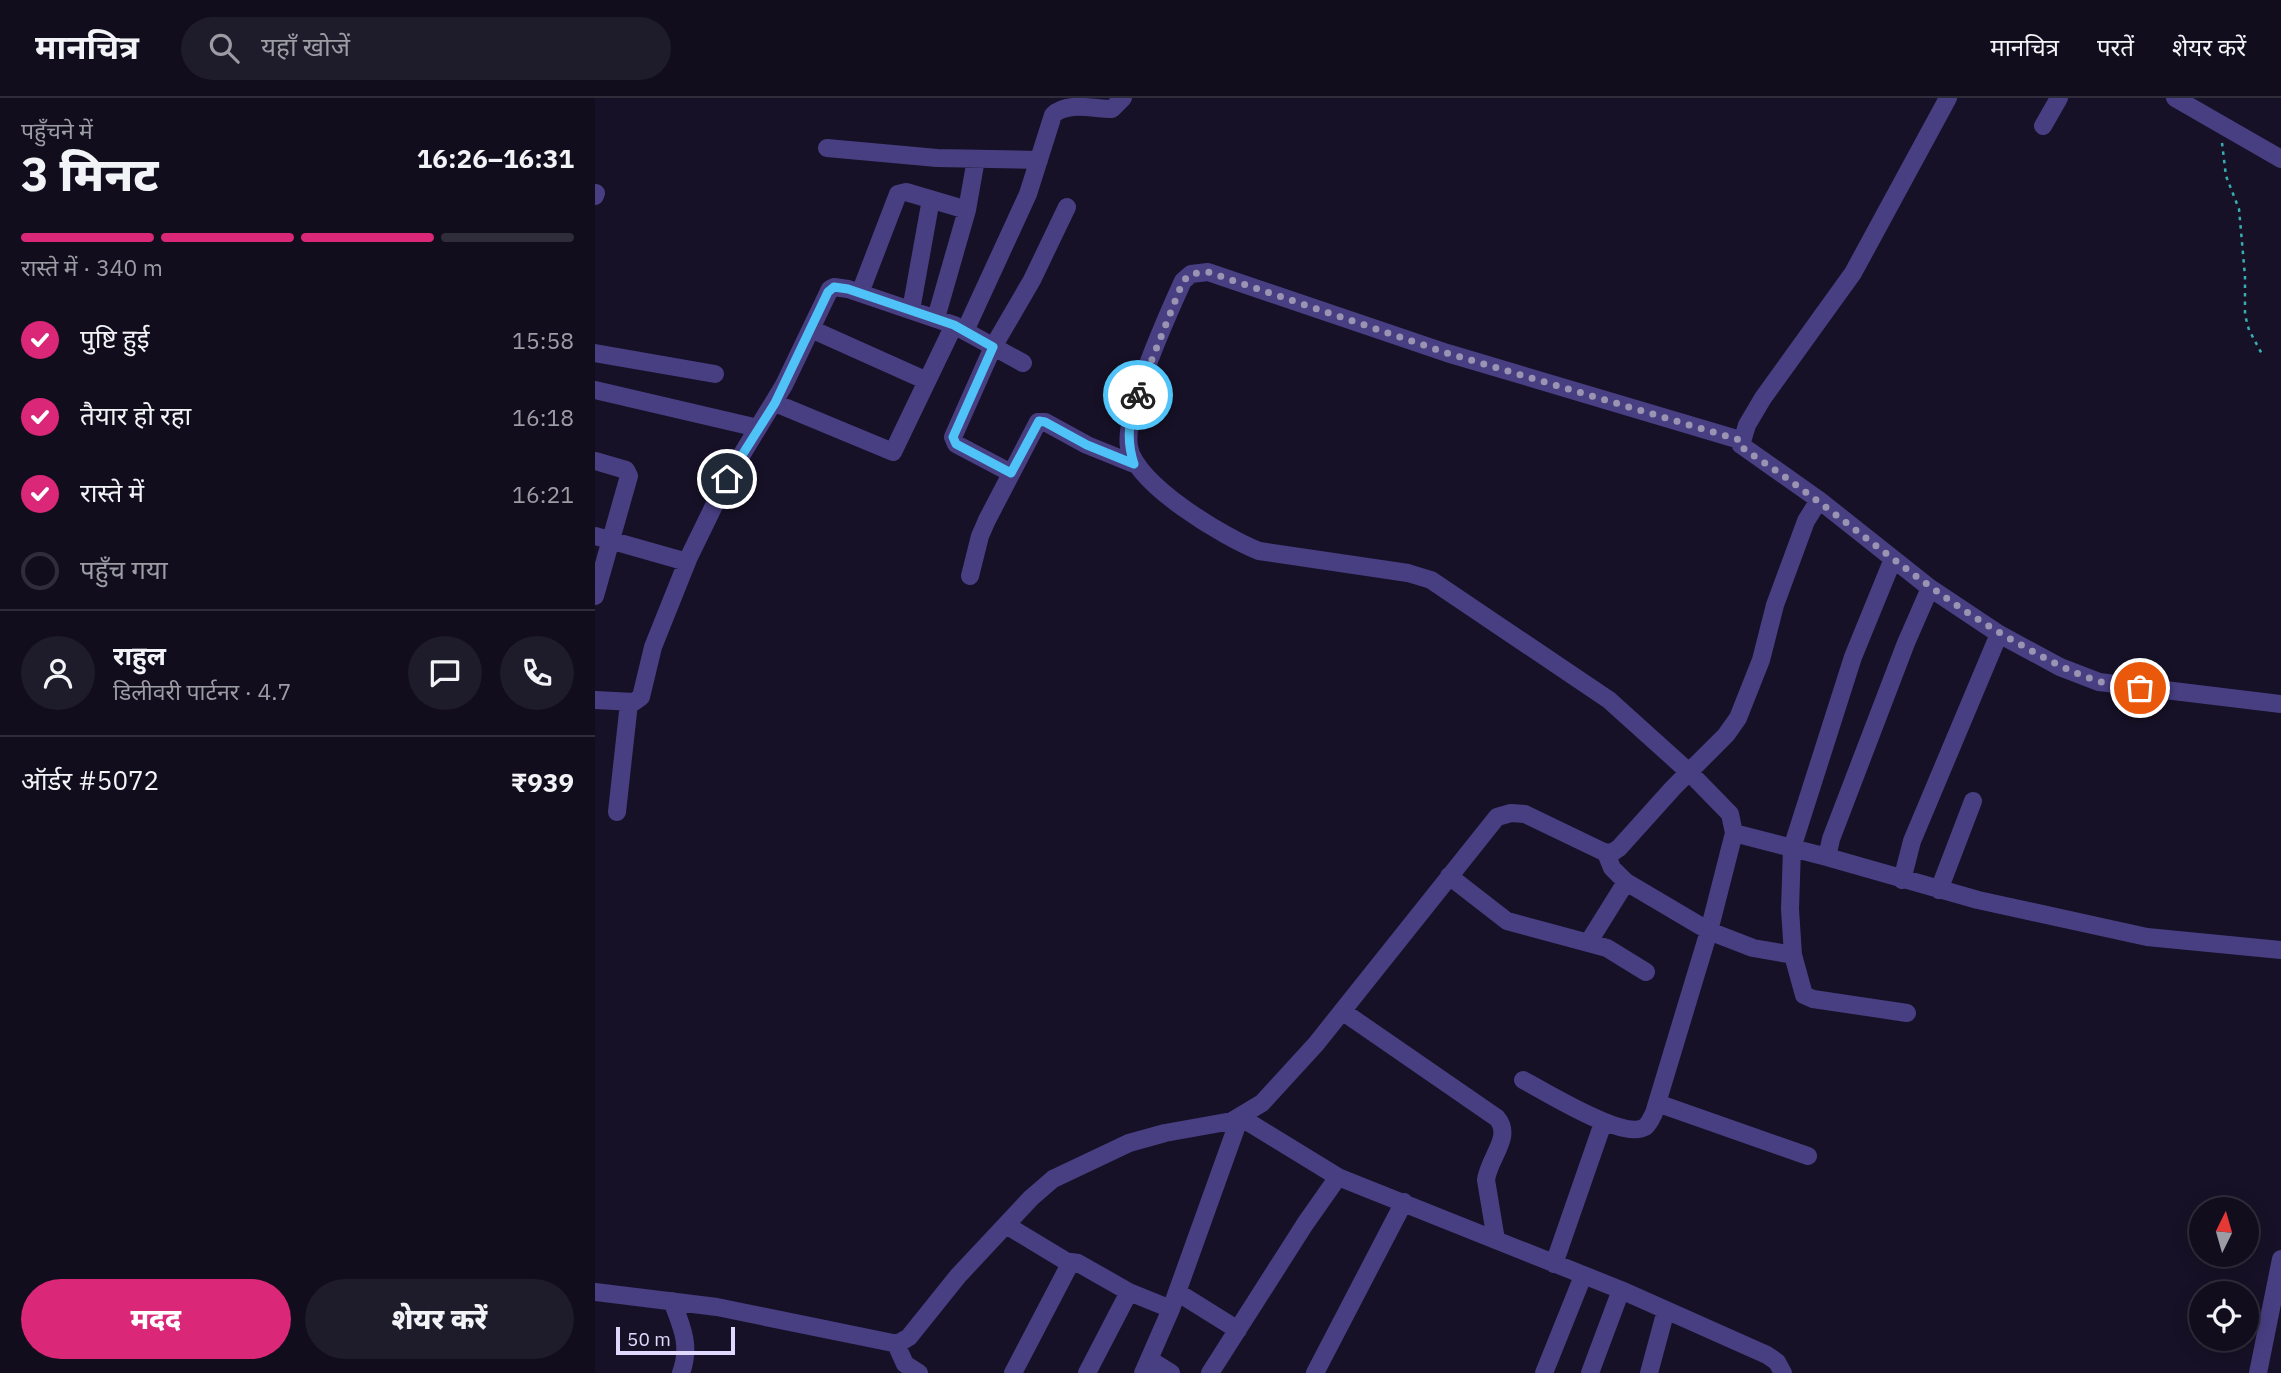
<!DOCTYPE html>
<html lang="hi">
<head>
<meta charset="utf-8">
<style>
  :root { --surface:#110d1d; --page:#1e1b2a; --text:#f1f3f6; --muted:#9c9ca4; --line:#302d3b; --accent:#db2777 }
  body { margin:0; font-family:"IBM Plex Sans","Noto Sans Devanagari",sans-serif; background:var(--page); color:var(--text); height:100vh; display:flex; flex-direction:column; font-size:26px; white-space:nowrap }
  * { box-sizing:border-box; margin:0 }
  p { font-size:23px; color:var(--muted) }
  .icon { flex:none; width:38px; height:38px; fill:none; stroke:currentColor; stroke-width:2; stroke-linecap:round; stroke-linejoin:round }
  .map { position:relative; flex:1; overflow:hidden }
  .panel { display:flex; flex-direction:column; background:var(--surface); width:595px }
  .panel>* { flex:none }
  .needle { width:46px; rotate:5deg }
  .controls { position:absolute; left:1594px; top:1099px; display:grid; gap:14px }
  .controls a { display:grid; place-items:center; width:70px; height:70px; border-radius:50%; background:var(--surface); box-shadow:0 4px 18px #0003,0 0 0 2px var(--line); font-size:35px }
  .scale { position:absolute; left:21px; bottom:18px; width:119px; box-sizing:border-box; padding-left:7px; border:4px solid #e0d9fd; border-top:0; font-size:19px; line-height:24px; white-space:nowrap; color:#e0d9fd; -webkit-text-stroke:5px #171127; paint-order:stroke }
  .pin { position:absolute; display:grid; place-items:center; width:60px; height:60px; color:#fff; margin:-30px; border:4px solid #fff; border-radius:50%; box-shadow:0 2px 7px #0007 }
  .courier { position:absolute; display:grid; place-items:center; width:70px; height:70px; margin:-35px; border:5px solid #4fc3f7; border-radius:50%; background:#fff; color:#222; box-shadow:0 2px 9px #0007 }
  .head em { font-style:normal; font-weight:800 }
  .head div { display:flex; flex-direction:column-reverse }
  .head { display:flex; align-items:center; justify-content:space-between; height:119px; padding:0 21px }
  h1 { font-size:46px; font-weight:800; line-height:52px }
  .bar { display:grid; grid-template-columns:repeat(4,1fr); gap:10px 7px; align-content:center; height:84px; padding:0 21px }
  .bar i { height:9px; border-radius:5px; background:var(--line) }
  .bar .active { background:var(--accent) }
  .bar p { grid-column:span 4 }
  .line { display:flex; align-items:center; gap:18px; padding:0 21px; border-top:2px solid var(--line) }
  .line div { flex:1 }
  .round { display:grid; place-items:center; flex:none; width:74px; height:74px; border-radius:37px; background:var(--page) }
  ol { padding:0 21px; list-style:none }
  li { display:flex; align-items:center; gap:21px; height:77px }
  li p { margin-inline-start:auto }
  li .icon { padding:7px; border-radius:50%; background:var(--accent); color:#fff; stroke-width:4 }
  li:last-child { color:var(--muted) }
  li i { width:38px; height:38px; border:4px solid var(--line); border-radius:50% }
  .cta { display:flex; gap:14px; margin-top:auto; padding:14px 21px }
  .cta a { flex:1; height:80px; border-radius:42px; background:var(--accent); color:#fff; font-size:28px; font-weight:800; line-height:80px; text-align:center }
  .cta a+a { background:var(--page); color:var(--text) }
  header { display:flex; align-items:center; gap:42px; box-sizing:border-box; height:98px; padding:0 35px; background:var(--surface); border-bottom:2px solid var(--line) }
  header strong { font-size:33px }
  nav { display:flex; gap:38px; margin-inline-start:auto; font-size:24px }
  .search { width:490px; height:63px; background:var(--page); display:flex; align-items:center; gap:18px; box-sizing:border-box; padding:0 24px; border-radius:38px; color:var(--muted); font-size:26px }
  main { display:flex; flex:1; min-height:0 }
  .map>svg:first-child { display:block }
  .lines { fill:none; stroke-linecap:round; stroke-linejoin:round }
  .path { stroke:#37aeb2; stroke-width:2.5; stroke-dasharray:3.5 5; stroke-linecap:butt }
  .minor { stroke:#483f83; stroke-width:18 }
  .done { stroke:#9a93b2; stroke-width:7; stroke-dasharray:0 12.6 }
  .route { stroke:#4fc3f7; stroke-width:9 }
</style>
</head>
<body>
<header>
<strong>मानचित्र</strong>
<div class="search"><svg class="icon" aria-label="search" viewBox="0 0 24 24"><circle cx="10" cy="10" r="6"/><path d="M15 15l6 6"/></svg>यहाँ खोजें</div>
<nav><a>मानचित्र</a><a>परतें</a><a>शेयर करें</a></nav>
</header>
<main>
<section class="panel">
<div class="head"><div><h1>3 मिनट</h1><p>पहुँचने में</p></div><em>16:26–16:31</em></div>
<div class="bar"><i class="active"></i><i class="active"></i><i class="active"></i><i></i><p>रास्ते में · 340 m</p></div>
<ol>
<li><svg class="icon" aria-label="check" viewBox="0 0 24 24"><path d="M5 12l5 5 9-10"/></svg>पुष्टि हुई<p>15:58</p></li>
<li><svg class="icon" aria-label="check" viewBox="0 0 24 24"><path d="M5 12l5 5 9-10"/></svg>तैयार हो रहा<p>16:18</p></li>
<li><svg class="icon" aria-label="check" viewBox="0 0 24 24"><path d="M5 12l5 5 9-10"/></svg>रास्ते में<p>16:21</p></li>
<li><i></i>पहुँच गया</li>
</ol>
<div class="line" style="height:126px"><a class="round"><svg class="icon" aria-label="person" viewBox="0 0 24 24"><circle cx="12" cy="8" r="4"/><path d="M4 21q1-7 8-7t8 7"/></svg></a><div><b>राहुल</b><p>डिलीवरी पार्टनर · 4.7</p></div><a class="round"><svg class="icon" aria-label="chat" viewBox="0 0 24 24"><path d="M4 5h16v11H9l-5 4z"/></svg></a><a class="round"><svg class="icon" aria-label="phone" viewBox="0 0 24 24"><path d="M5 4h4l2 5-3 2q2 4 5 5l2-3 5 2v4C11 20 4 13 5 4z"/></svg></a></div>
<div class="line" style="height:91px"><div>ऑर्डर #5072</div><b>₹939</b></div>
<div class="cta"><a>मदद</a><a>शेयर करें</a></div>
</section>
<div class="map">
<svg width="1686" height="1275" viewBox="0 0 1686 1275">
  <rect width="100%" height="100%" fill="#171127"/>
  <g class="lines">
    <path class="path" d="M1627 45 1631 78 1644 111 1650 178V217L1654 232 1668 258"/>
    <path class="minor" d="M1353 0 1258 175 1168 300 1152 327 1146 347 1224 402 1335 490 1404 536 1465 569 1504 584 1686 606
      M1580 0 1686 61
      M1448 28 1464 0
      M232 50 342 60 444 62
      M0 98 1 95
      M265 195 303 96 311 94 372 112
      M316 212 336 101
      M341 220 372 112 381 61
      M216 231 332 283
      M370 233 433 96 458 17C472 3 499 11 517 11L528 0
      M0 255 120 276
      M0 292 163 330
      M180 305 298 354 359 227
      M0 363 31 372 34 378 0 498
      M416 375 361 346 358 339 398 249 437 182 472 109
      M0 438 92 464
      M1298 461 1258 559 1197 750 1195 811 1198 857 1209 897 1218 901 1312 915
      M375 478 385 438 392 422 443 324H450L492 347 539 366
      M0 602 39 604 46 599 58 549 94 459 132 381 189 287 235 191 239 189 253 191 359 227 428 265
      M22 714 34 605
      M1139 735 1232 759 1383 802 1552 839 1686 852
      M1011 755 1017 770 1031 784 1114 833 1158 850 1198 857
      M1232 759 1236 741 1311 545 1335 490
      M854 778 912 823 1012 850 1051 874
      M1307 782 1317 743 1404 536
      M1344 792 1378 703
      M993 845 1031 784
      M747 913 902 1020C918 1039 894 1059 891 1082L901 1142
      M928 982C950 993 1028 1043 1050 1029 1054 1026 1057 1019 1059 1015L1114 833 1139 735 1135 716 1095 675 1014 602 836 482 813 475 664 453C630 440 540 386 534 349 528 315 572 218 588 183L596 176 613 174 852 255 1145 342
      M1062 1005 1213 1058
      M411 1127 474 1165
      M959 1166 1008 1025
      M0 1194 122 1209 298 1245H304L314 1239 363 1178 436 1100 458 1081 534 1045 570 1035 637 1023 667 1005 721 946 902 719 916 715 930 716 1011 755 1018 754 1024 750 1078 690 1131 637 1143 620 1166 562 1180 507 1211 423 1224 402
      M582 1194 643 1232
      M77 1203C87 1229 96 1248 86 1275
      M301 1246 310 1266 324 1275
      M555 1262 576 1275
      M418 1275 476 1164 483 1165 534 1194 576 1211
      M492 1275 534 1194
      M548 1275 576 1211 645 1019 743 1079 1026 1192 1172 1257 1182 1264 1188 1275
      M615 1275 710 1126 743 1079
      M720 1275 809 1104
      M949 1275 988 1178
      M995 1275 1026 1192
      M1054 1275 1071 1212
      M1663 1275 1686 1161"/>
  </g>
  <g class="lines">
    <path class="done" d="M543 297 588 183 596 176 613 174 852 255 1145 342 1146 347 1150 352C1247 414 1329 495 1430 549 1453 562 1477 575 1503 583 1516 587 1531 588 1545 590"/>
    <path class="route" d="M132 381 180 305 233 194 239 189 253 191 359 227 398 249 358 339 361 346 416 375 444 323 450 324 492 347 539 366C531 342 533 320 543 297"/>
  </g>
</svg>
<div class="controls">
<a><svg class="needle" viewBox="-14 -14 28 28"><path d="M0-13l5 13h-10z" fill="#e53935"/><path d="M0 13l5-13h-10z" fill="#9c9ca4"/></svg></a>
<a><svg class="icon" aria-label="locate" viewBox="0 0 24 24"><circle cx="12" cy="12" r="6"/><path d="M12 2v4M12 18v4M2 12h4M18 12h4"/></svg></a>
</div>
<div class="scale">50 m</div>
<div class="pin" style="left:1545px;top:590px;background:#ea580c"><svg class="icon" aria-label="bag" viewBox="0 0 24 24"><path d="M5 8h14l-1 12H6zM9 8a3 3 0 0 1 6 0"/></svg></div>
<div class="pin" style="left:132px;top:381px;background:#1f2937"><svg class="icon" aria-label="home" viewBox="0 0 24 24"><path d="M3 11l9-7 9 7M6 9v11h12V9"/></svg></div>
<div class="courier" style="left:543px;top:297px"><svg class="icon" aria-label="bike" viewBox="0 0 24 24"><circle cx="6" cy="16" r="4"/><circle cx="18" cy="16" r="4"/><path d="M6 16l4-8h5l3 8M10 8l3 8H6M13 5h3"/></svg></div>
</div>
</main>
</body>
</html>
